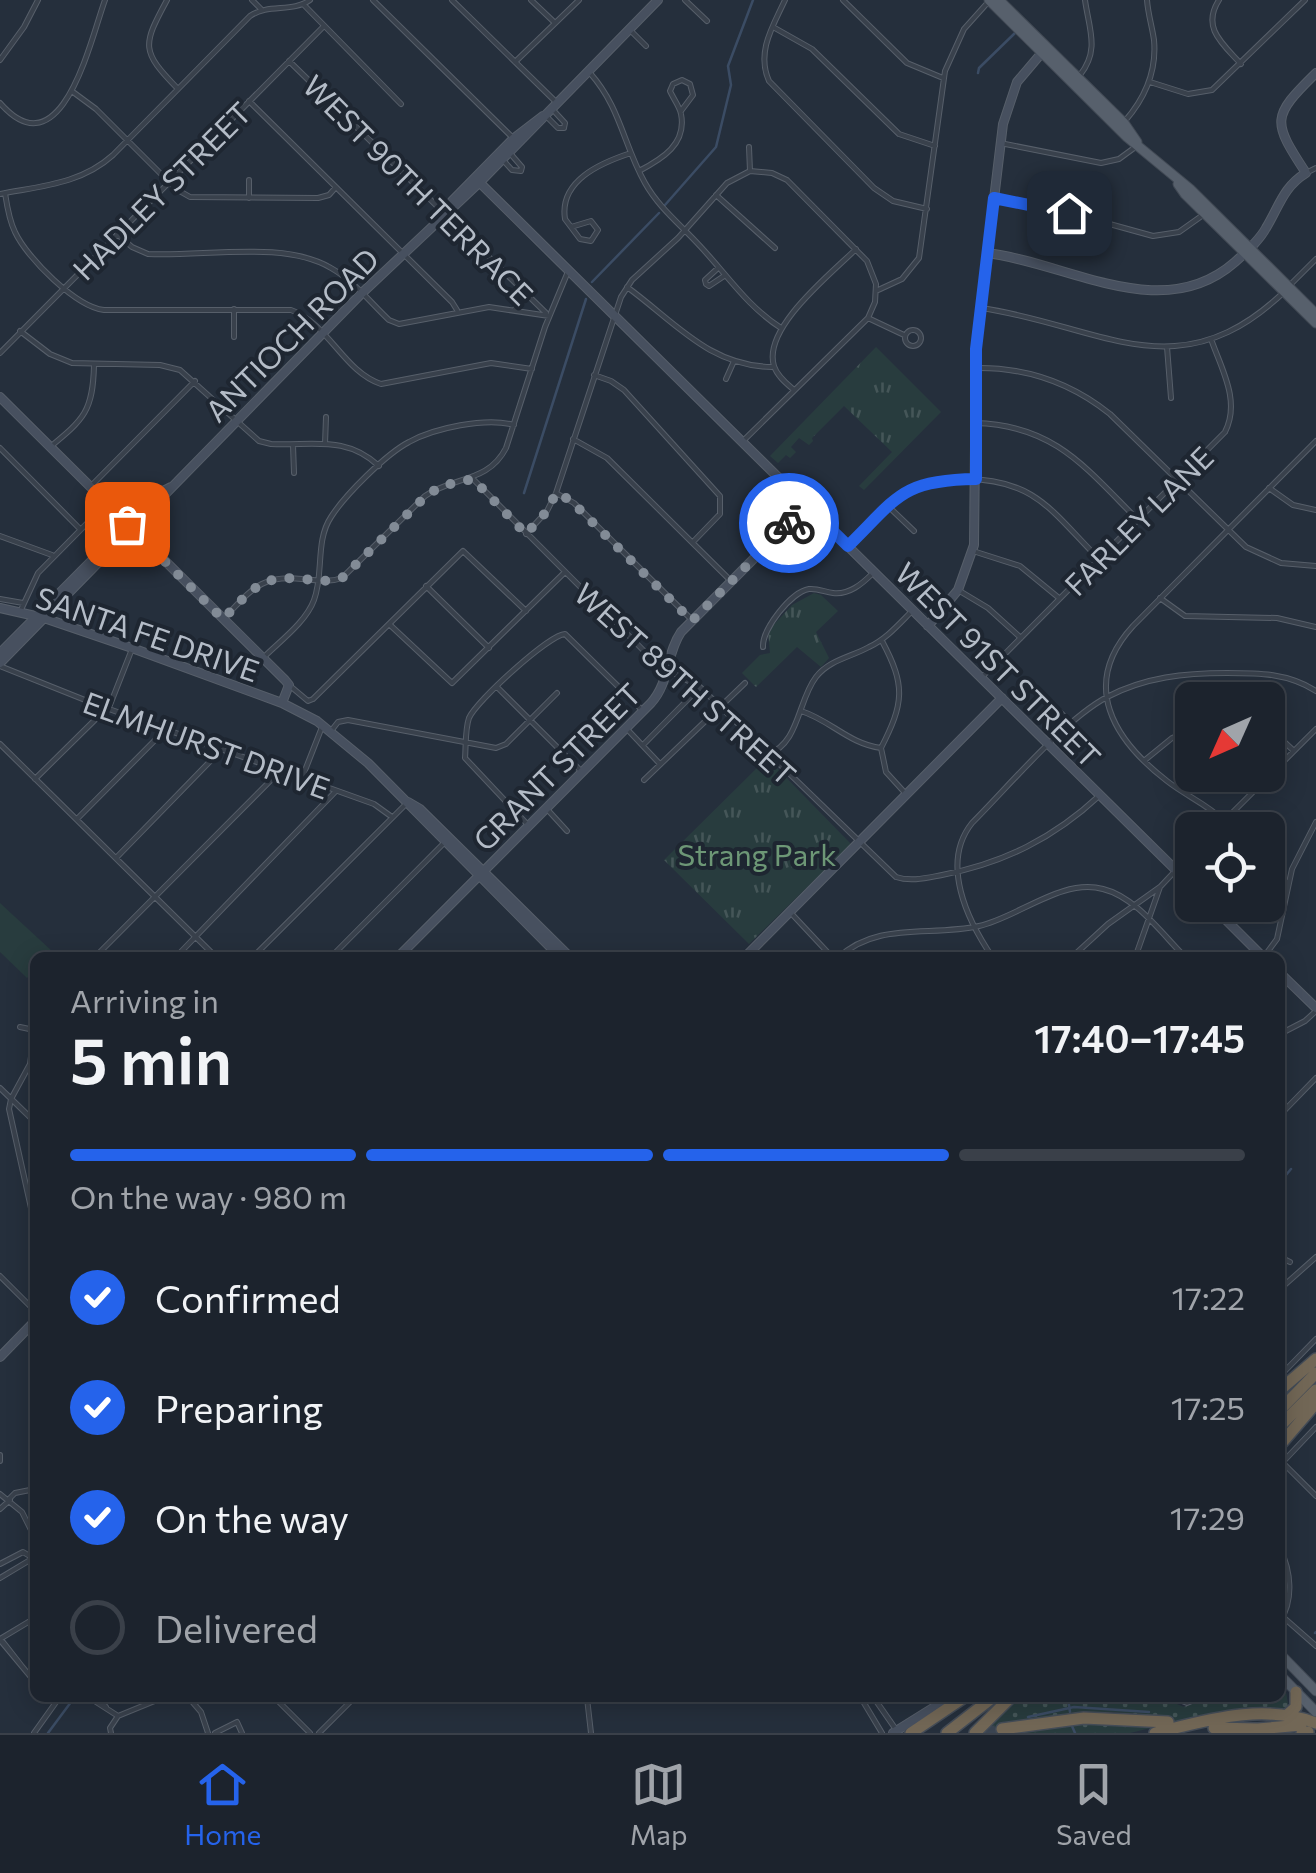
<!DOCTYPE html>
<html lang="en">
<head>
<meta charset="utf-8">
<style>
  :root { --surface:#1c232d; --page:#252b35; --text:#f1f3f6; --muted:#a0a4aa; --line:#3a4049; --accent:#2563eb }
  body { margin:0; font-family:Commissioner,sans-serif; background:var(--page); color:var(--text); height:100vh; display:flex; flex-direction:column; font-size:38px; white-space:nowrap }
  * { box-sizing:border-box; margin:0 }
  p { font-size:32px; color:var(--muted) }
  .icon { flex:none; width:55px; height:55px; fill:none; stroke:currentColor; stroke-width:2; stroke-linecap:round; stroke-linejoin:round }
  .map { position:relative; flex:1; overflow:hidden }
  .sheet { position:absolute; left:30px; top:952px; width:1255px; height:750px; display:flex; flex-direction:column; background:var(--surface); border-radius:15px; box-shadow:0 5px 25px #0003,0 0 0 2px var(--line) }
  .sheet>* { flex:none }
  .needle { width:65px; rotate:225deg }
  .fabs { position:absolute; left:1175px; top:682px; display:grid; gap:20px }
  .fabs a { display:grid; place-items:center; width:110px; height:110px; border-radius:15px; background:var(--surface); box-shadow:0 5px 25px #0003,0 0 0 2px var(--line); font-size:50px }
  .pin { position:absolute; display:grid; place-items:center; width:85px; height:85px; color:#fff; margin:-42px; border-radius:20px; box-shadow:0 5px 15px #0006 }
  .courier { position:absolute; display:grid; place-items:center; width:100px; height:100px; margin:-50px; border:8px solid #2563eb; border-radius:50%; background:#fff; color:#222; box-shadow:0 2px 12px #0007 }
  .summary em { font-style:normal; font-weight:600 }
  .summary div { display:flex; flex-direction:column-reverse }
  .summary { display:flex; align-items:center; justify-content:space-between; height:170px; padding:0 40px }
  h1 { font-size:65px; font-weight:600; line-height:75px }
  .bar { display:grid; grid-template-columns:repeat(4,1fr); gap:15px 10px; align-content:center; height:120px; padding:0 40px }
  .bar i { height:12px; border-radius:8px; background:var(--line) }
  .bar .selected { background:var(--accent) }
  .bar p { grid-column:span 4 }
  ol { padding:0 40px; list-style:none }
  li { display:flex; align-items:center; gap:30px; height:110px }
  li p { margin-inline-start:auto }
  li .icon { padding:10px; border-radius:50%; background:var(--accent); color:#fff; stroke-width:4 }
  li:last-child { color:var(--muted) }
  li i { width:55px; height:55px; border:5px solid var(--line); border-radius:50% }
  .tabs { display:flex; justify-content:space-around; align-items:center; height:140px; border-top:2px solid var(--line); background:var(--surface); font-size:28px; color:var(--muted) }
  .tabs a { display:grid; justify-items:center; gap:5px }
  .tabs .selected { color:var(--accent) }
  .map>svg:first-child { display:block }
  .grass { fill:url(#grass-dots) }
  .park { fill:url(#park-tufts) }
  .pitch { fill:#283c3e }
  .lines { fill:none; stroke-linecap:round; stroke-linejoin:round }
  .stream { stroke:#3b4c64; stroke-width:2.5 }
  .highway-tunnel { stroke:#3a4451; stroke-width:11; stroke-dasharray:11 5.5; stroke-linecap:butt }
  .street-casing { stroke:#575f6a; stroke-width:6 }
  .secondary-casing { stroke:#575f6a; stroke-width:10 }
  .primary-casing { stroke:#424a55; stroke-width:11 }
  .highway-casing { stroke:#444c57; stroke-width:14 }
  .street { stroke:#39414c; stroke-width:4 }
  .secondary { stroke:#47505f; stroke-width:8 }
  .primary { stroke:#57606c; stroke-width:9 }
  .highway { stroke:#726756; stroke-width:11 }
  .done { stroke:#828b96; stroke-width:10; stroke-dasharray:0 18 }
  .route { stroke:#2563eb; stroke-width:12 }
  .labels { text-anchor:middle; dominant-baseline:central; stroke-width:8; stroke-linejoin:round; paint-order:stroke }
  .street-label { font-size:30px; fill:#b4bcc7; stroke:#1e2631 }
  .park-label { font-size:30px; fill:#6d9776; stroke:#1e2631 }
</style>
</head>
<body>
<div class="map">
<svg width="1316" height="1733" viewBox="0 0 1316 1733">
  <defs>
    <pattern id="grass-dots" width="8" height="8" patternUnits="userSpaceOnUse" patternTransform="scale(2.5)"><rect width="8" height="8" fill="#283c3e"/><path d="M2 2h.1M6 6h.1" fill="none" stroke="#455658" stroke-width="1.8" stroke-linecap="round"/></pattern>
    <pattern id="park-tufts" width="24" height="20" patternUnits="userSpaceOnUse" patternTransform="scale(2.5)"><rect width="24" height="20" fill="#283c3e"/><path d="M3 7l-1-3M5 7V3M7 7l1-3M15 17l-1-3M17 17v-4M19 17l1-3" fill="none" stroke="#455658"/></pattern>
  </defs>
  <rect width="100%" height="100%" fill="#252f3c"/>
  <path class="grass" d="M1280 1686 1286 1692 1289 1710 1283 1712 1242 1709 1174 1723 1169 1718C1140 1715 1084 1704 1062 1722L1163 1725 1130 1733H982L1017 1698H1162L1184 1707 1203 1698H1280Z"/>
  <path class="park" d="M876 347 941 412 864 490 859 486 892 452 844 406 812 438 813 441 809 445 799 438 791 447 796 452 790 458 786 455 778 463 770 456Z
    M814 593 821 595 838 611 816 632 829 658 821 667 797 647 756 687 742 673 760 655 770 653 768 631 792 605Z
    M767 758 851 844 749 944 664 860Z"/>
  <path class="pitch" d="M0 903 53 952 47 957 35 958V970L27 978 0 952Z"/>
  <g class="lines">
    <path class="stream" d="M978 73 979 68 1015 33
      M665 205 716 147 731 85 728 66 753 0
      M592 282 659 213
      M524 493 586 299
      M1286 1175 1291 1169
      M1315 1633 1316 1632
      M1068 1698 1070 1712
      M1028 1717 1074 1707 1149 1712
      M1072 1726 1075 1733
      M48 1733 74 1698"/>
    <path class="highway-tunnel" d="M985 1733 1002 1729"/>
    <g class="street-casing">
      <path id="street" d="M167 0C142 46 141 51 178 89
        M252 0 261 9
        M373 0 512 137
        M452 0 556 102
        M531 0 553 21
        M685 0 707 21
        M785 0C773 26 756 52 769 81L874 188 893 201 927 209
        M843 0 907 63 943 78
        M1219 0C1201 28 1223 44 1241 64
        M304 5 401 104
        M773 27 812 49 899 134 935 146
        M631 31 646 46
        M0 60 24 27 38 0
        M289 61 546 313
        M515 62 579 0
        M590 73C621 108 623 144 645 183 659 208 681 225 700 246 728 276 747 306 781 328
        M1080 75C1100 50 1089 29 1085 0
        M1150 82 1188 94 1212 90 1305 0
        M73 92 96 109 176 189 190 197 318 198 329 195 336 187
        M249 101 452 302 457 310
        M0 103C62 174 91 38 105 0
        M554 111 565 123 564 128
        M545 115 558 128H564
        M1125 121C1145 98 1157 72 1154 40 1152 26 1148 14 1147 0
        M1000 143 1101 163 1119 159 1134 148
        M749 147 750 171
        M509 152 522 167 521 171
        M502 159 512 170 521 171
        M639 171C662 159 687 144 681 114 680 107 673 98 670 91L673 84 682 80 690 84 693 95 681 111
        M1306 173 1316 168
        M249 180V198
        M5 193C7 206 9 220 15 232 27 258 76 307 104 310H291C328 323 344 372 381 384L491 363 532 369
        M0 194C41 186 81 184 113 155L250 16C269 3 292 13 310 0
        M716 195 775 248
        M994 198 1048 207 1153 236 1179 232 1203 215
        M571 227 591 221 598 230 591 241 580 239 565 219C559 181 600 163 631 153
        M117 234 132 247 148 254C203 257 284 240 331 268 354 281 370 302 389 320L399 324 489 307 549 316
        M718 268 705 280 706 284 709 286 724 276
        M1291 284 1316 259
        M627 287C675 322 709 366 772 367
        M876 291 902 279 919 258 945 71 964 29 990 0
        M981 308C1100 325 1178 394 1285 291
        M515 309 524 294
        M868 318 904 335
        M905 338a8 8 0 1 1 16 0a8 8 0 1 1-16 0Z
        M20 331 50 354 72 363 160 365 180 370 259 441 271 444C313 446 346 435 379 466
        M234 337V309
        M1167 347 1171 398
        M0 353 323 27
        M975 368C1026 367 1070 382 1110 414L1246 547 1281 563 1316 566
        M594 375 611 381 624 390 720 496V514L693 542
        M726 379 734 361
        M794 390C787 384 777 376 774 366 762 328 832 273 856 249
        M975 423C1054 425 1085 467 1137 519
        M573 439 607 458 731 581
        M325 444 326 417
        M293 445 294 473
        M50 447C84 419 93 411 94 365
        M0 448 80 529
        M473 479 658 665 700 687 896 877C911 882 926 878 942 875 1004 863 1054 838 1100 795
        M90 487 195 381
        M1269 488 1293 505 1316 510
        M556 493 574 503 691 619
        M888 506 914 531
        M526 534 547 511 556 493 621 297 632 280 678 238 727 183 750 171 772 173 787 180 867 261 876 284 875 302 868 318 742 442
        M0 536 52 555
        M848 546C868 527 887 501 911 488 928 479 946 479 964 479 1036 479 1052 512 1099 559
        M973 551 1020 566 1059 598
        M426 586 489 648
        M958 590 988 608 1021 638
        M1160 598 1185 616 1277 618 1316 627
        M0 599 23 603
        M20 612 38 573 106 504
        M223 619C251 591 260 574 302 579 316 580 328 583 342 578L425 496C454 476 488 483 506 448L545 327 567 274
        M389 624 452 683 565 572
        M763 647C762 629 791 592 809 589 817 588 825 592 833 593 849 595 862 584 873 573
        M263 658C280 641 306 622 314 600 324 574 315 541 331 517 345 495 386 454 409 442 434 428 486 417 514 425
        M0 666 95 704 374 804 392 817
        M981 678 1225 432C1241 401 1221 368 1211 339
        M289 685 308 701 313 699 463 551 526 611
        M497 687 582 772
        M1057 709 1071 723
        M801 711C830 720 849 744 881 748
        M626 728 660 764
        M331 731 338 722 348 720 496 748 506 744 557 693
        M1268 731 1279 737 1294 751
        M0 744 217 958
        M643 745 699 688
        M881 748C904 703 906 686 882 641
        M881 748 886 772 906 794
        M768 754C799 744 798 700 816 677 829 660 851 657 869 647 886 639 898 625 911 612
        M1145 760 1172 738 1192 730
        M302 778 322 727
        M35 779 110 705 132 649
        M644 780 745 683
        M546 808 567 831
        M77 819 165 730
        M1224 821C1207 804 1186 796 1167 781 1114 740 1079 685 1133 626L1316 441
        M529 826 465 758C466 747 465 729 469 718 476 701 549 635 565 634L641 709
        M1215 830 1316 729
        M116 858 223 748
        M1268 877 1287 882
        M790 912 833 958
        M94 958 281 770
        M175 958 335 792
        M252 958 408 802
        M330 958 443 844
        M838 958C877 921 930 937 979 926 1019 917 1061 878 1103 889 1136 897 1162 934 1186 958
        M993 958C967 920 940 863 972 823 1008 787 1064 720 1107 697 1145 677 1185 673 1227 673 1259 673 1288 673 1316 691
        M1071 958 1108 924 1160 887 1192 853
        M1135 958 1160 887
        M1263 958 1277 939 1292 869 1316 822
        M20 1027 34 1030
        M35 1027 30 1064 11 1099 9 1109 35 1226
        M1280 1034 1305 1021 1316 1011
        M0 1088 35 1122
        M1280 1115 1316 1078
        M1280 1257 1290 1262
        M0 1276 35 1311
        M1280 1289 1316 1257
        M1280 1376 1316 1339
        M0 1455V1461
        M1282 1462 1316 1496
        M1280 1465 1316 1427
        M0 1494 22 1512 35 1538
        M9 1499 15 1493 35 1489
        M0 1509 10 1500
        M1280 1548C1291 1571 1294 1600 1280 1621
        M0 1564 23 1552 33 1558
        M0 1578 35 1557
        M1280 1607 1288 1596
        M1283 1617 1316 1646
        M0 1639 35 1618
        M0 1640 35 1682
        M3 1642 21 1665
        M90 1698 118 1716
        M98 1698 106 1707
        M189 1698 201 1712 208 1733
        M275 1698 310 1733
        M587 1698 591 1733
        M861 1698 882 1733
        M874 1698 897 1731
        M1175 1698 1187 1703 1199 1698
        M118 1716 162 1698
        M34 1733 59 1698
        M111 1733 110 1728 118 1716
        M215 1733 237 1722 242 1733
        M319 1733 354 1698"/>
    </g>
    <g class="secondary-casing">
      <path id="secondary" d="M475 178 1192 886
        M452 201 513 139 543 116
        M987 253C1069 263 1162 326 1235 262 1246 252 1259 241 1266 228 1279 207 1283 187 1306 173 1272 121 1271 117 1316 73
        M0 397 285 680 289 685 282 703
        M0 608 44 618 132 648 282 703 317 721 368 763 561 958
        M928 626 958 590 974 545 976 349 1003 124 1017 82 1045 49
        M0 653 127 525 161 492 171 487
        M0 663 362 293 483 179 658 0
        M408 802 420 809 571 958
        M1211 905 1264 958
        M397 958 651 703C670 682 666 654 681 632L807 505
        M744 958 1002 698
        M1280 973 1316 1008
        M0 1357 35 1321
        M893 1733 949 1698"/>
    </g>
    <g class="primary-casing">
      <path id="primary" d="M989 0 1127 137 1190 189 1316 314
        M999 0 1124 123 1137 142
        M1178 184 1185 194 1316 323
        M1280 1654 1316 1691
        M1280 1675 1316 1712"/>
    </g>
    <g class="highway-casing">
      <path id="highway" d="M1280 1390 1316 1359
        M1280 1410 1316 1373
        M1280 1426 1316 1390
        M1280 1445 1316 1403
        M1287 1715 1296 1707V1692
        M1214 1728 1258 1729 1301 1725
        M1002 1729 1084 1718 1168 1722
        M911 1733 963 1698
        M947 1733 992 1698
        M975 1733 1010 1698
        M1155 1733C1208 1720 1262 1703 1316 1723
        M1302 1733 1308 1732"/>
    </g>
    <use href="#street" class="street"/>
    <use href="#secondary" class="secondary"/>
    <use href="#primary" class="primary"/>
    <use href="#highway" class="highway"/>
  </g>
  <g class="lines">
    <path class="done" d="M127 524 223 619C251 591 260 574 303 579 316 580 328 583 342 578L426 496 441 486 473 479 526 534 547 511 556 493 570 500 692 621 789 523"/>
    <path class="route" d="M789 523 807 506 848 546C898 497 901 480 976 479V349L994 198 1069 213"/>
  </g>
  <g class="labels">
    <g class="street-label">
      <text transform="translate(419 189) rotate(45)">WEST 90TH TERRACE</text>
      <text transform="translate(161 190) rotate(-45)">HADLEY STREET</text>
      <text transform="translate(291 334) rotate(-45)">ANTIOCH ROAD</text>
      <text transform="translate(1138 520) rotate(-45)">FARLEY LANE</text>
      <text transform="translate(148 633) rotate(19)">SANTA FE DRIVE</text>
      <text transform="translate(999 664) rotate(45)">WEST 91ST STREET</text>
      <text transform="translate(686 683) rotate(42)">WEST 89TH STREET</text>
      <text transform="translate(207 744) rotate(20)">ELMHURST DRIVE</text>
      <text transform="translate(556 766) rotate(-45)">GRANT STREET</text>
    </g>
    <g class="park-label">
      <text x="757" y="853">Strang Park</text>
    </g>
  </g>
</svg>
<div class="fabs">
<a><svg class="needle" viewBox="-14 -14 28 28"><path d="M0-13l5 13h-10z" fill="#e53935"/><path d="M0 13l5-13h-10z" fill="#a0a4aa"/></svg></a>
<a><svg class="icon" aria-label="locate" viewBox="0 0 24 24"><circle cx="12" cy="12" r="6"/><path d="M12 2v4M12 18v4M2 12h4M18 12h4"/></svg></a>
</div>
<div class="pin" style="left:127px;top:524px;background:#ea580c"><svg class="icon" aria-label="bag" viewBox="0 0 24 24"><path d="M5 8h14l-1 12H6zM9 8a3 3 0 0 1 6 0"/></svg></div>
<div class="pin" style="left:1069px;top:213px;background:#1f2937"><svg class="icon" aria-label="home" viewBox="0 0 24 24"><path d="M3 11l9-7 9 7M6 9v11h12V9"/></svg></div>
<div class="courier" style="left:789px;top:523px"><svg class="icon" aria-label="bike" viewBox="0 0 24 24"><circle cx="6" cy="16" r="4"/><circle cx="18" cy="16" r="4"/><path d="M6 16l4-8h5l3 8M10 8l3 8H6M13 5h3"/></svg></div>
<section class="sheet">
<div class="summary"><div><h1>5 min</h1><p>Arriving in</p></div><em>17:40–17:45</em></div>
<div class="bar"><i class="selected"></i><i class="selected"></i><i class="selected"></i><i></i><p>On the way · 980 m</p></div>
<ol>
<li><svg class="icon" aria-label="check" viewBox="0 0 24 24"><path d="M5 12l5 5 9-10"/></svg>Confirmed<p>17:22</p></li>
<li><svg class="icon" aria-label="check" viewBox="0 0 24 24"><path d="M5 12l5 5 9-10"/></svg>Preparing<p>17:25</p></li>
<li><svg class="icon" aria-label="check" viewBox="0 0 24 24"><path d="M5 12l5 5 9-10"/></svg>On the way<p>17:29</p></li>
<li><i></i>Delivered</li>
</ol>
</section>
</div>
<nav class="tabs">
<a class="selected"><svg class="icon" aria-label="home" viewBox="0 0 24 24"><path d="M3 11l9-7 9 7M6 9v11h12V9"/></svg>Home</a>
<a><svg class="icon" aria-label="map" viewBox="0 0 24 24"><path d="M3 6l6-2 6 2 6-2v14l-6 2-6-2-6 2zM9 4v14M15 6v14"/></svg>Map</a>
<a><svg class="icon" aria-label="saved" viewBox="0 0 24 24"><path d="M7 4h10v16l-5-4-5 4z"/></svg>Saved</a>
</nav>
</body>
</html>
